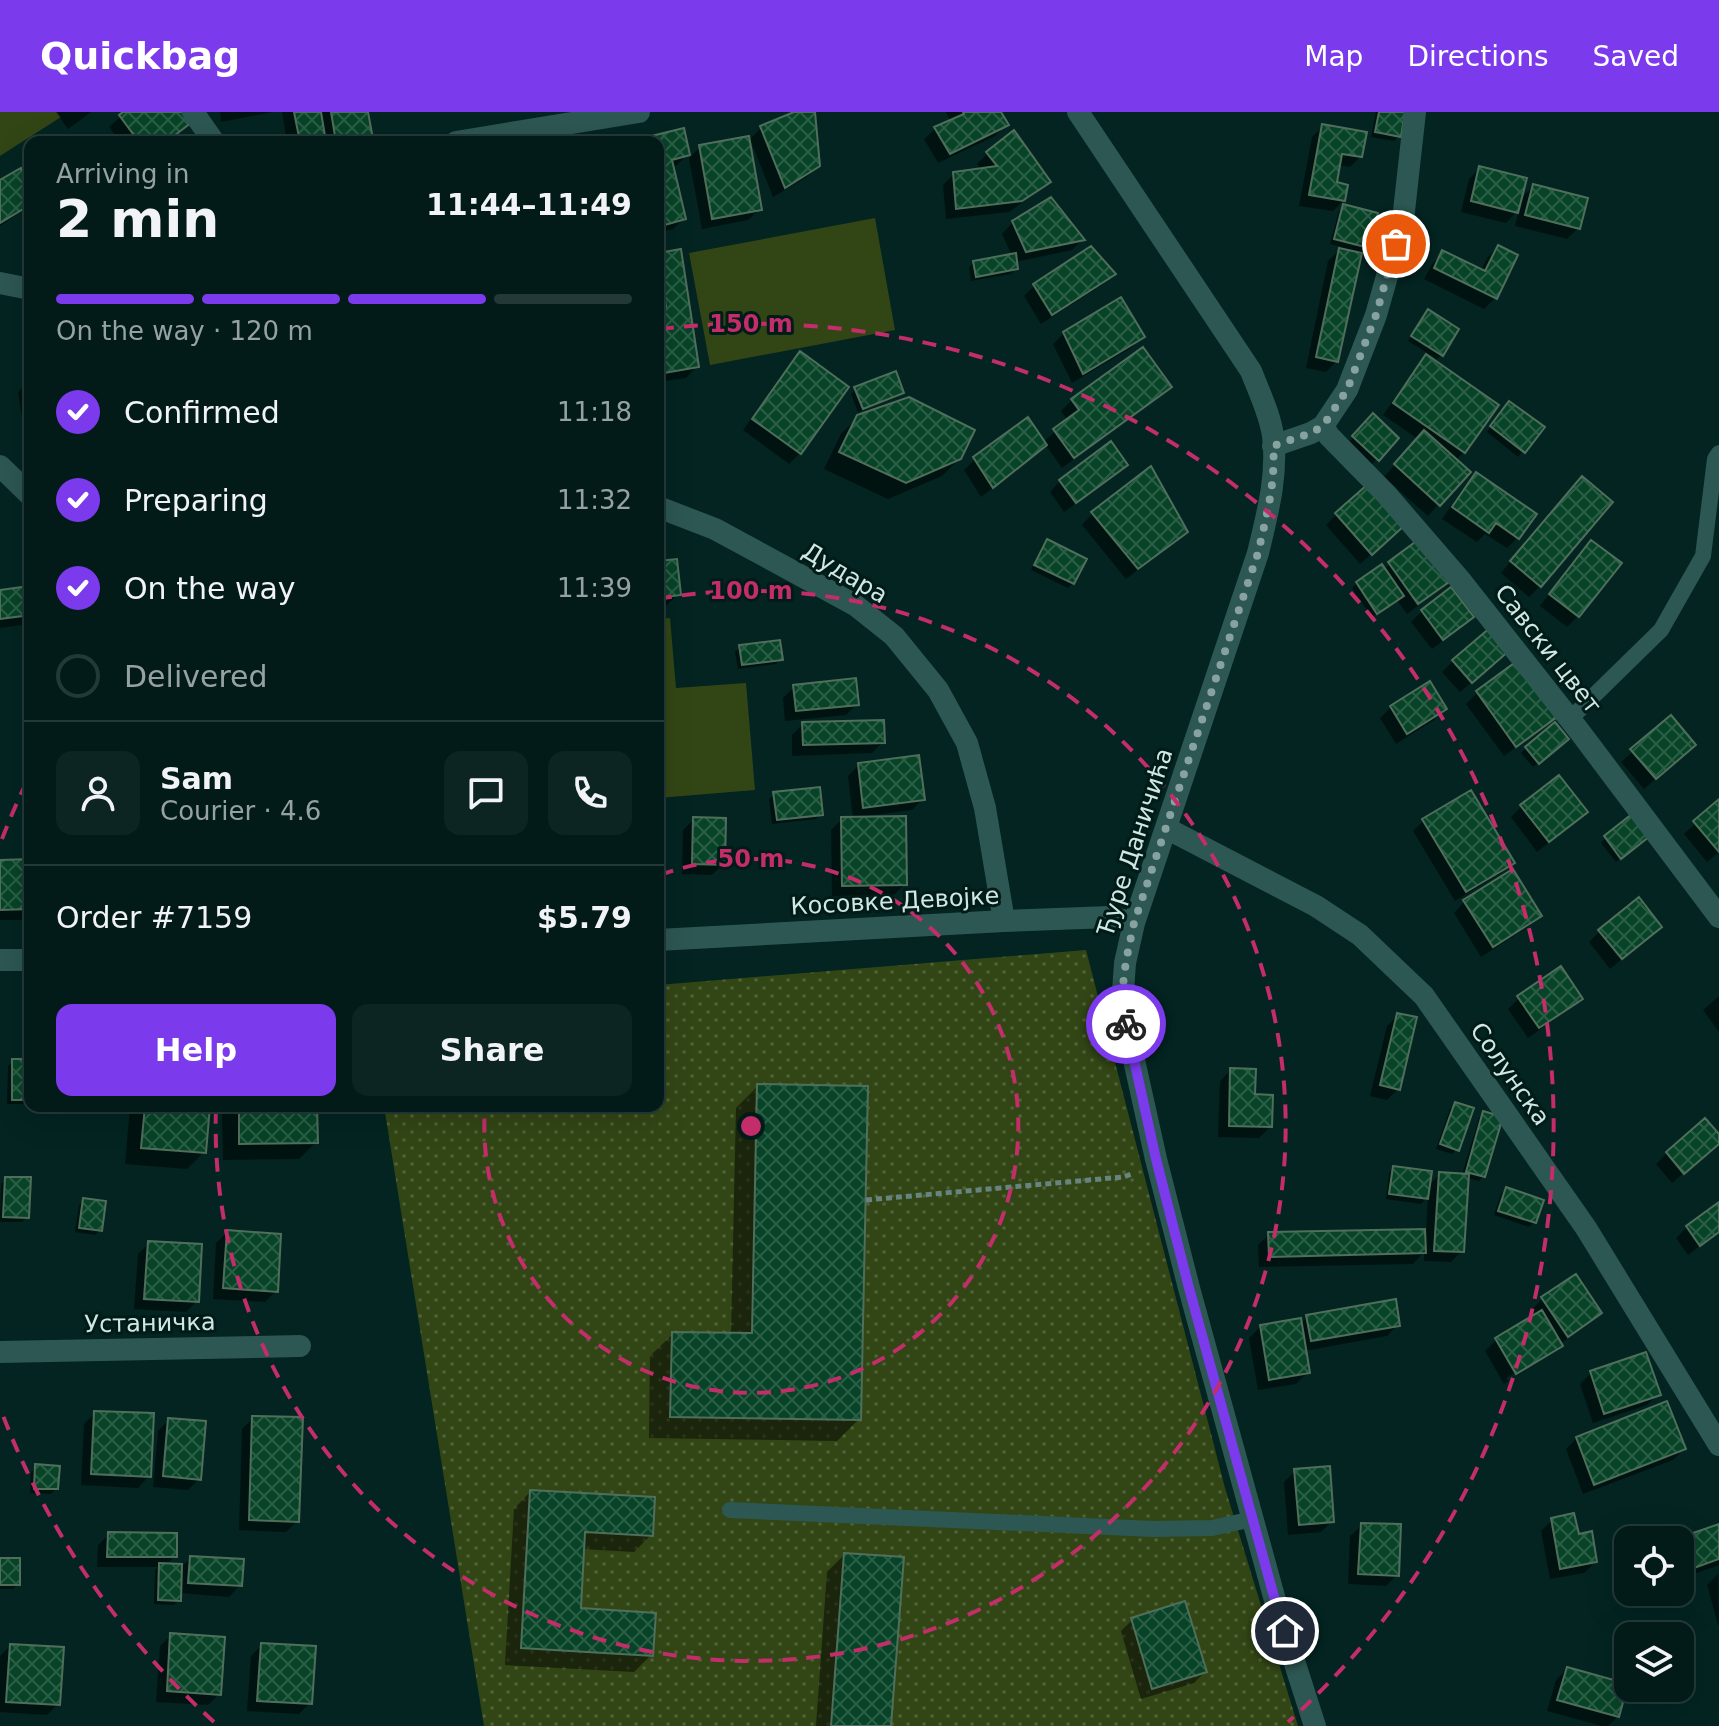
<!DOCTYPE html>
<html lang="en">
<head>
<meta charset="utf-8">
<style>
  :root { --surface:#021b19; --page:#0c2422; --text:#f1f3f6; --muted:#96a1a2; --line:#233938; --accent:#7c3aed }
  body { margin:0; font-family:"DejaVu Sans",sans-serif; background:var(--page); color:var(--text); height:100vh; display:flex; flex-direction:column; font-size:30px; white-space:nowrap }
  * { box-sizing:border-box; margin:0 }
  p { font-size:26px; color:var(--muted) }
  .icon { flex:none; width:44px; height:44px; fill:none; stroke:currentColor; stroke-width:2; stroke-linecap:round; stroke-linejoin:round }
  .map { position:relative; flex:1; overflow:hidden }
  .drawer { position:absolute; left:24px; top:24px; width:640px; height:976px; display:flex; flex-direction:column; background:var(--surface); border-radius:16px; box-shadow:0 8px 32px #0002,0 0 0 2px var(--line) }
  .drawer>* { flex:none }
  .buttons { position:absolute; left:1614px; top:1414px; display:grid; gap:16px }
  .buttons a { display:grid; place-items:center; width:80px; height:80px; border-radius:16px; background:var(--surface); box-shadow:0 8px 32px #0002,0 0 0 2px var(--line); font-size:40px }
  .pin { position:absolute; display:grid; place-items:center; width:68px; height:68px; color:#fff; margin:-34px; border:4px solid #fff; border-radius:50%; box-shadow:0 2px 8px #0007 }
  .courier { position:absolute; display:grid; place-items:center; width:80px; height:80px; margin:-40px; border:6px solid #7c3aed; border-radius:50%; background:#fff; color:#222; box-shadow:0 2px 10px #0007 }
  .overview em { font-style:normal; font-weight:700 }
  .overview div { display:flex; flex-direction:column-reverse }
  .overview { display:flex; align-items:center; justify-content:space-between; height:136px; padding:0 32px }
  h1 { font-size:52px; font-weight:700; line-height:60px }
  .bar { display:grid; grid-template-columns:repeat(4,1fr); gap:12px 8px; align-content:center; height:96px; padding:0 32px }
  .bar i { height:10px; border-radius:6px; background:var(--line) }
  .bar .selected { background:var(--accent) }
  .bar p { grid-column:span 4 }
  .line { display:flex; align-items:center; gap:20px; padding:0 32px; border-top:2px solid var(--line) }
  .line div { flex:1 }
  .round { display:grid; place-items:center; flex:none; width:84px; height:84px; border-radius:16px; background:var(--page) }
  ol { padding:0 32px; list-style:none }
  li { display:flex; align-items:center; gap:24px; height:88px }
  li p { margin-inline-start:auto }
  li .icon { padding:8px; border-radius:50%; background:var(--accent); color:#fff; stroke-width:4 }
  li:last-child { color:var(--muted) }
  li i { width:44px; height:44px; border:4px solid var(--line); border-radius:50% }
  .button { display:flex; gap:16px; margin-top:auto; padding:16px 32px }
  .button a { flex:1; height:92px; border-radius:16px; background:var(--accent); color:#fff; font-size:32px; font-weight:700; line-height:92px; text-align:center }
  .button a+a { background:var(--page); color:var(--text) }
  header { display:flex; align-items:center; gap:48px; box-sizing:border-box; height:112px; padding:0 40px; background:var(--accent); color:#fff }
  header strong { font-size:38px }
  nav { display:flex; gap:44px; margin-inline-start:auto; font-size:28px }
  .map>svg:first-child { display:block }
  .grass { fill:url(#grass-dots) }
  .green { fill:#324615 }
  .shadow { fill:#0007 }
  .building { fill:url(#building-cross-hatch); stroke:#4f6f5b; stroke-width:2 }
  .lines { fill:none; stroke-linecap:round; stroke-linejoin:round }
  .path { stroke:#678480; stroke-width:5; stroke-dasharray:6 4; stroke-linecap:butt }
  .service { stroke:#2d5752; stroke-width:16 }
  .minor { stroke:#2d5752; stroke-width:22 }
  .done { stroke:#88a39f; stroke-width:8; stroke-dasharray:0 14.4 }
  .route { stroke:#7c3aed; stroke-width:10 }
  .ring { fill:none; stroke:#c32d69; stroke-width:4; stroke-dasharray:14 10 }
  .labels { text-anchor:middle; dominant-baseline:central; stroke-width:6; stroke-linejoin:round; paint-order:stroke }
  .street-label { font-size:24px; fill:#d0e7e3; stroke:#001b18 }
  .centre { fill:#c32d69; stroke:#001b18; stroke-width:4 }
  .ring-label { font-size:24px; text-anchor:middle; font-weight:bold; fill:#c32d69; stroke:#001b18; stroke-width:6; stroke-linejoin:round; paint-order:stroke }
</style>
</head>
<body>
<header>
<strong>Quickbag</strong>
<nav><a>Map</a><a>Directions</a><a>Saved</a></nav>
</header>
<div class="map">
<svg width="1719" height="1614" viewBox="0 0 1719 1614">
  <defs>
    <pattern id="grass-dots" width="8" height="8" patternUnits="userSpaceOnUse" patternTransform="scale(2)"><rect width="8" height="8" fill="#324615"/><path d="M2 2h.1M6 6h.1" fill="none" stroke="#4f6137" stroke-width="1.8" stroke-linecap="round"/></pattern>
    <pattern id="building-cross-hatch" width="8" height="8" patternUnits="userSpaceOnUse" patternTransform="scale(2)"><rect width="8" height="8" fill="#074327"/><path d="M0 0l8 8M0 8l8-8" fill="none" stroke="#2a5e46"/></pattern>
  </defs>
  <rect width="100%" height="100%" fill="#032421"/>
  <path class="grass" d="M1086 838 1225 1376 1298 1614H484L384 994H658V873Z"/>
  <path class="green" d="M0 0H57L61 5 0 44Z
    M875 106 895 218 710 253 689 141Z
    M670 506 676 576 746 571 755 678 658 686V507Z"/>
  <path class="shadow" d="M56 0H91L68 17Z
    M126 0H182L190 10 167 30H120L109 15Z
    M220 0H273L221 10Z
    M282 0H366L371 26 367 30H287Z
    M800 0H813L818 53 807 65 773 85 750 27 761 16Z
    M946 0H999L1006 13 995 24 938 51 924 27 935 17 951 10Z
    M1376 0H1403L1399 24 1394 29 1371 25Z
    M1323 14 1361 44 1350 55 1338 53 1334 72 1344 88 1333 99 1299 94 1312 25Z
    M682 19 688 42 677 53 671 55 684 106 673 117 658 121V30H639Z
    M700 35 760 97 748 108 702 117 689 46Z
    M988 41 1048 69 1037 80 1009 100 946 107 943 73 954 62 981 58 977 52Z
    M1480 56 1520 88 1533 74 1578 116 1567 127 1515 114 1519 97 1506 111 1461 100 1469 67Z
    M0 70 30 77V94L0 114Z
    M1344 94 1367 135 1362 140H1360L1337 249 1326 260 1306 256 1328 149 1342 135 1330 132 1339 99Z
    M1013 110 1082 128 1072 138 1015 150 1016 157 1011 162 971 169 969 155 974 150 1012 144 1002 122Z
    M1498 135 1495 186 1484 197 1424 167 1432 152 1443 141 1481 159 1487 146Z
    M679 139 697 254 686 266 658 270V143Z
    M1113 162 1102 173 1041 212 1024 184 1035 173Z
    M1423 205 1442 242 1437 247 1408 229Z
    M1064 221 1142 225 1131 236 1072 271 1053 232Z
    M800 242V341L789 352 743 318 789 253Z
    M1428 244 1464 340 1455 349 1468 360 1428 404 1384 365 1418 327 1383 303 1416 256Z
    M29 269 30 322 25 323 18 280Z
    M1169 275 1158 286 1062 356 1045 332 1034 344 981 385 964 358 975 347 1043 330 1068 309 1061 299 1072 288Z
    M855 277 902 280 897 285 858 300 851 282Z
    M1505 296 1542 316 1518 345 1487 320Z
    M1373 304 1396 326 1372 352 1349 330Z
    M858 305 960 346 942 364 888 387 824 357 841 322Z
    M1126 352 1115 363 1064 400 1050 380 1060 369Z
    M1476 363 1518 425 1507 436 1485 422 1477 430 1442 407 1465 374Z
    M1571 377 1540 474 1529 485 1501 461Z
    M1092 402 1186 419 1174 430 1126 467 1082 413Z
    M1337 402 1391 425 1360 452 1326 413Z
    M1047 430 1073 471 1068 476 1031 458 1042 434Z
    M1417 431 1446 470 1435 481 1407 502 1397 488 1372 505 1352 476 1357 471 1384 457Z
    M1591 431 1619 451 1578 504 1567 515 1540 494 1580 441Z
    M658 451 678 482 667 493 658 494Z
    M30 476V512L0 516V480Z
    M1422 499 1471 505 1460 516 1432 537 1411 510Z
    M740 535 781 547 776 552 738 557 735 540Z
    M1453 549H1497L1460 580 1442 560Z
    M1516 552 1554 605 1543 616 1504 644 1466 592 1477 581Z
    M794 575 857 592 846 603 785 609 783 586Z
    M1391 595 1445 597 1434 608 1396 632 1380 606Z
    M1671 606 1683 644 1644 677 1621 650Z
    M803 612 883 630 872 641 792 644V623Z
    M1562 631 1533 655 1521 641 1526 636Z
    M859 653 923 687 912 698 868 704 905 772 894 783 832 784 831 718 842 707H853L848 664Z
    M774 682 821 702 816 707 772 712 769 687Z
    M1719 690V740L1707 750 1684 722Z
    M1522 694 1585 700 1574 711 1537 740 1511 705Z
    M694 707 723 752 712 763 682 762 683 718Z
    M1424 708 1512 750 1501 761 1455 789 1413 719Z
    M1605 726 1642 729 1616 750 1601 731Z
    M30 749V806L28 808H0V750Z
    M1464 790 1539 804 1528 815 1481 845 1454 801Z
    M1600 819 1649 825 1610 857 1589 830Z
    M1719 884V920L1703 898Z
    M1519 886H1580L1569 897 1528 926 1508 897Z
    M30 900V987L25 992H7L8 954 13 949H28Z
    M1398 903V977L1387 988 1370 984 1387 914Z
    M1231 958 1253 984 1270 1015 1259 1026 1218 1025 1220 969Z
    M758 974 859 1307 837 1329 649 1326 650 1244 673 1222 731 1223 736 996Z
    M1455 992 1457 1037 1452 1042 1436 1037 1450 997Z
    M130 994H208L204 1040 187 1057 125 1052Z
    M222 994H315L316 1030 299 1047 223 1048Z
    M1484 1001V1064L1479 1069 1467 1066 1462 1139 1451 1150 1424 1149V1140L1413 1152 1259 1155 1258 1133 1269 1122 1426 1119 1428 1085 1421 1092 1386 1087 1389 1061 1394 1056 1428 1074 1440 1062 1462 1063 1479 1006Z
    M1719 1025V1030L1710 1039 1672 1071 1656 1052 1667 1041Z
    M6 1067 27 1105 22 1110H0L1 1072Z
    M1506 1077 1534 1110 1529 1115 1494 1103 1501 1082Z
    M84 1088 100 1118 95 1123 75 1120 79 1093Z
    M1719 1092V1120L1688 1143 1676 1126 1687 1115Z
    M227 1120 276 1179 265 1190 213 1187 216 1131Z
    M149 1131 197 1189 186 1200 134 1197 138 1142Z
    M1542 1187 1599 1201 1588 1212 1560 1232 1561 1233 1551 1243V1239L1506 1266 1508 1269 1550 1244 1504 1272 1485 1239 1496 1228 1536 1204 1532 1198Z
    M1307 1205 1398 1213 1387 1224 1304 1239 1308 1260 1296 1272 1258 1278 1249 1226 1260 1215 1300 1212Z
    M1591 1261 1658 1282 1647 1293 1593 1311 1580 1272Z
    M95 1301 149 1364 138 1376 81 1373 84 1312Z
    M253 1306 297 1409 286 1420 239 1418 242 1317Z
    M169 1308 199 1367 188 1378 153 1375 158 1319Z
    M1577 1326 1684 1337 1673 1348 1583 1382 1566 1337Z
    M36 1355 56 1377 51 1382 30 1381 31 1360Z
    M1295 1359 1332 1409 1321 1420 1288 1423 1284 1370Z
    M530 1380 651 1423 634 1440 582 1437 579 1498 651 1543 634 1560 505 1553 514 1397Z
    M1552 1408 1577 1424 1595 1450 1584 1461 1550 1467 1541 1419Z
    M1362 1413 1397 1463 1386 1474 1348 1472 1350 1424Z
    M1719 1414V1453L1680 1467 1679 1428Z
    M109 1422 175 1444 166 1453 182 1454 191 1446 240 1473 229 1485 179 1481V1488L174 1493 154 1492 155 1458 158 1455H97L98 1433Z
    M844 1443 889 1614H816L827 1460Z
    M0 1448 18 1472 13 1477H0Z
    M1718 1462 1719 1513H1718L1707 1473Z
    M1132 1508 1205 1560 1194 1571 1141 1587 1121 1519Z
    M171 1523 219 1582 208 1593 156 1590 160 1534Z
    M262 1533 310 1591 299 1602 247 1599 251 1544Z
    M10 1534 58 1592 47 1603 0 1600V1544Z
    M1567 1557 1618 1604 1608 1614H1602L1547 1599 1556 1568Z"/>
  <path class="building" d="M123 0H185L192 10 166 30H139L119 3Z
    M294 0H321L326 30H300Z
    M331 0H368L373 27 354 30H336Z
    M794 0H815L820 54 785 76 760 14Z
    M963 0H1001L1009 13 950 42 934 15 964 2Z
    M1379 0H1405L1401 25 1375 20Z
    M1322 12 1367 20 1362 45 1342 42 1337 70 1348 73 1345 89 1309 83Z
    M684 16 690 43 672 48 686 107 661 114 658 103V30H640L639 27Z
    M1014 18 1051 70 1022 89 956 97 953 60 997 54 986 40Z
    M749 24 762 98 712 107 699 33Z
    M1479 54 1527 66 1518 101 1471 89Z
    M21 56 30 73V93L0 111V68Z
    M1533 72 1588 86 1580 117 1525 103Z
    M1051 85 1085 128 1026 140 1012 109Z
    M1343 92 1378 101 1369 136 1334 127Z
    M1498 133 1518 143 1497 187 1434 156 1442 138 1485 159Z
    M1091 134 1116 162 1052 203 1033 172Z
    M1339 136 1362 141 1338 250 1316 245Z
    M681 137 699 255 658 262V196L666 195 658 141Z
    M1016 141 1018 157 976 165 973 149Z
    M1121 185 1145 225 1083 262 1063 220Z
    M1428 197 1459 217 1443 244 1411 224Z
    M1143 235 1172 275 1074 346 1053 317 1079 298 1071 287Z
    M800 239 849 275 801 342 752 307Z
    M1426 242 1499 293 1465 341 1393 291Z
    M896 259 904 281 863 297 854 275Z
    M909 285 975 318 961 347 906 371 839 340 857 303Z
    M1509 289 1545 315 1525 341 1490 314Z
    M1373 301 1399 326 1379 349 1352 324Z
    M1028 305 1047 333 993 376 973 345Z
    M1424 318 1471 360 1440 394 1394 352Z
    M1111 329 1128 353 1076 391 1059 368Z
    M1151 354 1188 420 1138 457 1091 400Z
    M1476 360 1537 402 1519 427 1496 411 1489 421 1452 395Z
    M1582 364 1613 390 1541 475 1510 449Z
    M1367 373 1404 414 1372 443 1335 401Z
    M1047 427 1087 447 1074 472 1034 453Z
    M1418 428 1449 470 1418 492 1388 450Z
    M1591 428 1622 451 1579 505 1549 482Z
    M677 447 681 483 658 486V449Z
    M1382 452 1404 484 1377 502 1356 470Z
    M30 474V503L0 507V478Z
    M1451 475 1474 505 1443 528 1421 498Z
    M1491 515 1510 538 1472 571 1452 548Z
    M780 528 783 548 742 553 739 533Z
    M1517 549 1557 605 1516 635 1476 579Z
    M856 566 859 593 796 599 793 573Z
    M1430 569 1447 597 1407 622 1390 594Z
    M1671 603 1696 633 1656 667 1630 637Z
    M884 608 885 631 803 633 802 610Z
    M1555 610 1569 627 1539 652 1525 635Z
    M919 643 925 688 863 696 858 651Z
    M1559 663 1588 700 1549 730 1520 693Z
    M820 675 823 703 777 708 773 680Z
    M1471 678 1515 751 1466 780 1422 707Z
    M1719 687V740L1693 709Z
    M1632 702 1650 724 1621 747 1604 724Z
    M906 704 907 773 842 774 841 705Z
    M693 705 726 706 725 753 692 752Z
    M30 747V797L0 798V748Z
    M1513 757 1542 804 1493 835 1463 788Z
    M1639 785 1662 815 1622 847 1598 818Z
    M1561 854 1583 887 1539 916 1517 884Z
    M1397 901 1417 905 1400 978 1380 973Z
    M12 947H30V988H12Z
    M1230 956 1256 957 1255 982 1273 983 1272 1015 1229 1014Z
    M757 972 868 974 861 1308 670 1305 672 1220 752 1221Z
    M1455 990 1474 996 1459 1039 1440 1032Z
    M145 994H210L206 1041 141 1036Z
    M239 994H317L318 1031 239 1032Z
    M1483 999 1503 1005 1485 1065 1466 1060Z
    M1705 1006 1719 1022V1032L1684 1062 1666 1040Z
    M1393 1054 1432 1059 1428 1087 1389 1082Z
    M1439 1060 1469 1062 1464 1140 1434 1139Z
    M5 1065H31L29 1106 3 1105Z
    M1506 1075 1544 1088 1536 1111 1498 1099Z
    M83 1086 106 1089 102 1119 79 1116Z
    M1719 1090V1120L1700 1134 1686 1114Z
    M1425 1117 1426 1141 1269 1145 1268 1120Z
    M227 1118 281 1122 278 1180 223 1176Z
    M148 1129 202 1132 199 1190 144 1187Z
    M1576 1162 1602 1201 1568 1225 1541 1185Z
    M1396 1187 1400 1214 1311 1229 1306 1203Z
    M1542 1198 1563 1234 1516 1262 1495 1226Z
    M1301 1206 1310 1261 1269 1268 1260 1213Z
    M1646 1240 1661 1283 1604 1302 1590 1259Z
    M1667 1289 1686 1337 1594 1373 1576 1325Z
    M94 1299 154 1301 151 1365 91 1362Z
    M252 1304 303 1305 299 1410 249 1408Z
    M168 1306 206 1309 201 1368 163 1364Z
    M35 1352 60 1354 58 1377H34Z
    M1330 1354 1334 1410 1299 1413 1294 1357Z
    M530 1378 655 1385 653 1424 585 1420 581 1496 656 1501 653 1544 521 1536Z
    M1574 1401 1579 1422 1592 1419 1597 1450 1560 1457 1551 1406Z
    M1361 1411 1401 1412 1399 1464 1358 1462Z
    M1719 1412V1447L1680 1461V1428H1673Z
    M108 1420 177 1421V1445H107Z
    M844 1441 904 1445 891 1614H831Z
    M190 1444 244 1447 242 1474 188 1471Z
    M0 1446H20V1473H0Z
    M159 1451 182 1452 181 1489 158 1488Z
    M1185 1489 1207 1560 1152 1577 1131 1506Z
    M170 1521 225 1525 221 1583 167 1579Z
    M261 1531 316 1534 312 1592 257 1589Z
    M10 1532 64 1535 60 1593 6 1590Z
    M1567 1555 1628 1572 1619 1605 1557 1588Z"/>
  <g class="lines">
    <path class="path" d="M866 1088 1123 1065 1132 1062"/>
    <path class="service" d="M1570 607 1661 518 1703 444 1715 347 1719 341
      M730 1398 1153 1417 1212 1416 1253 1407"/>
    <path class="minor" d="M193 0 214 30
      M1078 0 1251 259C1259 280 1270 302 1273 324 1278 364 1267 403 1258 441L1134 811 1125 851 1122 894 1156 1047 1189 1176 1278 1499 1315 1614
      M456 30 639 0
      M0 171 30 177
      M1323 314 1329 324 1386 382 1461 469 1580 620 1719 805
      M1273 334 1311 321 1323 314 1347 278 1376 203 1403 108 1415 0
      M0 354 30 383
      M658 395 715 417 855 493 894 524 938 578 967 631 985 696 1004 809
      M1166 716 1316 794 1360 823 1424 884 1586 1116 1719 1333
      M658 828 1004 809 1110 805 1134 811
      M0 848H30
      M0 1240 300 1234"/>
  </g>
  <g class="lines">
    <path class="done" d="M1126 912C1118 878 1127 844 1134 811L1258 441C1266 405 1276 371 1273 334L1311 321 1323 314 1347 278 1376 203 1396 132"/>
    <path class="route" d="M1126 912 1156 1047 1189 1176 1278 1499 1285 1519"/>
  </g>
  <g class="ring">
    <path d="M660 763A267 267 0 1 1 485 995"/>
    <path d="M658 487A535 535 0 1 1 216 995"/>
    <path d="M214 1610A802 802 0 0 1 2 1301M2 727A802 802 0 0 1 27 669M660 217A802 802 0 0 1 1288 1610"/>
  </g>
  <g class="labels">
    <g class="street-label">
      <text transform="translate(845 461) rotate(31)">Дудара</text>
      <text transform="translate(1548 537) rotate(52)">Савски цвет</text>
      <text transform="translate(1135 730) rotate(-72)">Ђуре Даничића</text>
      <text transform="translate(895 789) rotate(-3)">Косовке Девојке</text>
      <text transform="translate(1510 962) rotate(55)">Солунска</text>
      <text transform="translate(150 1211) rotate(-1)">Устаничка</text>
    </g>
  </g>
  <circle cx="751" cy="1014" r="12" class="centre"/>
  <g class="ring-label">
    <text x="751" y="220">150 m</text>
    <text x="751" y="487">100 m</text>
    <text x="751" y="755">50 m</text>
  </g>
</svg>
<div class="buttons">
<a><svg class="icon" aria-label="locate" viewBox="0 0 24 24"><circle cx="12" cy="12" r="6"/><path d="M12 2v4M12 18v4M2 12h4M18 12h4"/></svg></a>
<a><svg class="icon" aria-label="layers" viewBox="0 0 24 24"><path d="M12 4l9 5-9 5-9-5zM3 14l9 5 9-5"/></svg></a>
</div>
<div class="pin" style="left:1396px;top:132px;background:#ea580c"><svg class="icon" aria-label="bag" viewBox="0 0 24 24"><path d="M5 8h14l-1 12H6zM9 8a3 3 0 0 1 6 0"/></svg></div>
<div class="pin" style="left:1285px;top:1519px;background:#1f2937"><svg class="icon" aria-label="home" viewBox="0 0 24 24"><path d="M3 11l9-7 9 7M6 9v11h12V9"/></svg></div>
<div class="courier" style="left:1126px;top:912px"><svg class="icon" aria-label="bike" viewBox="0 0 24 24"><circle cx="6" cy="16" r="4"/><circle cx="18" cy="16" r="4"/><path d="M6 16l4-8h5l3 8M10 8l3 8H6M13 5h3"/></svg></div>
<section class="drawer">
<div class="overview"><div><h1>2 min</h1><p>Arriving in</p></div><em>11:44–11:49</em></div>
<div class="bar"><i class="selected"></i><i class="selected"></i><i class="selected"></i><i></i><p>On the way · 120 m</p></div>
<ol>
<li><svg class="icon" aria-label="check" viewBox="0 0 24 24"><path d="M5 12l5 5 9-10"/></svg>Confirmed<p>11:18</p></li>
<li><svg class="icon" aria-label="check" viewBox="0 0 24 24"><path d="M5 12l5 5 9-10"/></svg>Preparing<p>11:32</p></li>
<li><svg class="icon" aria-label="check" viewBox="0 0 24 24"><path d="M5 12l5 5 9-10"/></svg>On the way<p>11:39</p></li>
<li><i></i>Delivered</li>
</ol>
<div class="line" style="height:144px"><a class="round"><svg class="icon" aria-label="person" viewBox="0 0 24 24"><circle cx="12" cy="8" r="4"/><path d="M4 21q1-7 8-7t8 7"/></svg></a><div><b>Sam</b><p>Courier · 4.6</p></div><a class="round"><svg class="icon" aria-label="chat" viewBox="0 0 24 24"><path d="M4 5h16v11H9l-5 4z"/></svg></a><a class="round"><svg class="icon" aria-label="phone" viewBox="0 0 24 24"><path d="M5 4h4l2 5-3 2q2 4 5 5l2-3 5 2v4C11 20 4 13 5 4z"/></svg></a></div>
<div class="line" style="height:104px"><div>Order #7159</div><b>$5.79</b></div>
<div class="button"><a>Help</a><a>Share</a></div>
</section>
</div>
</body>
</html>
